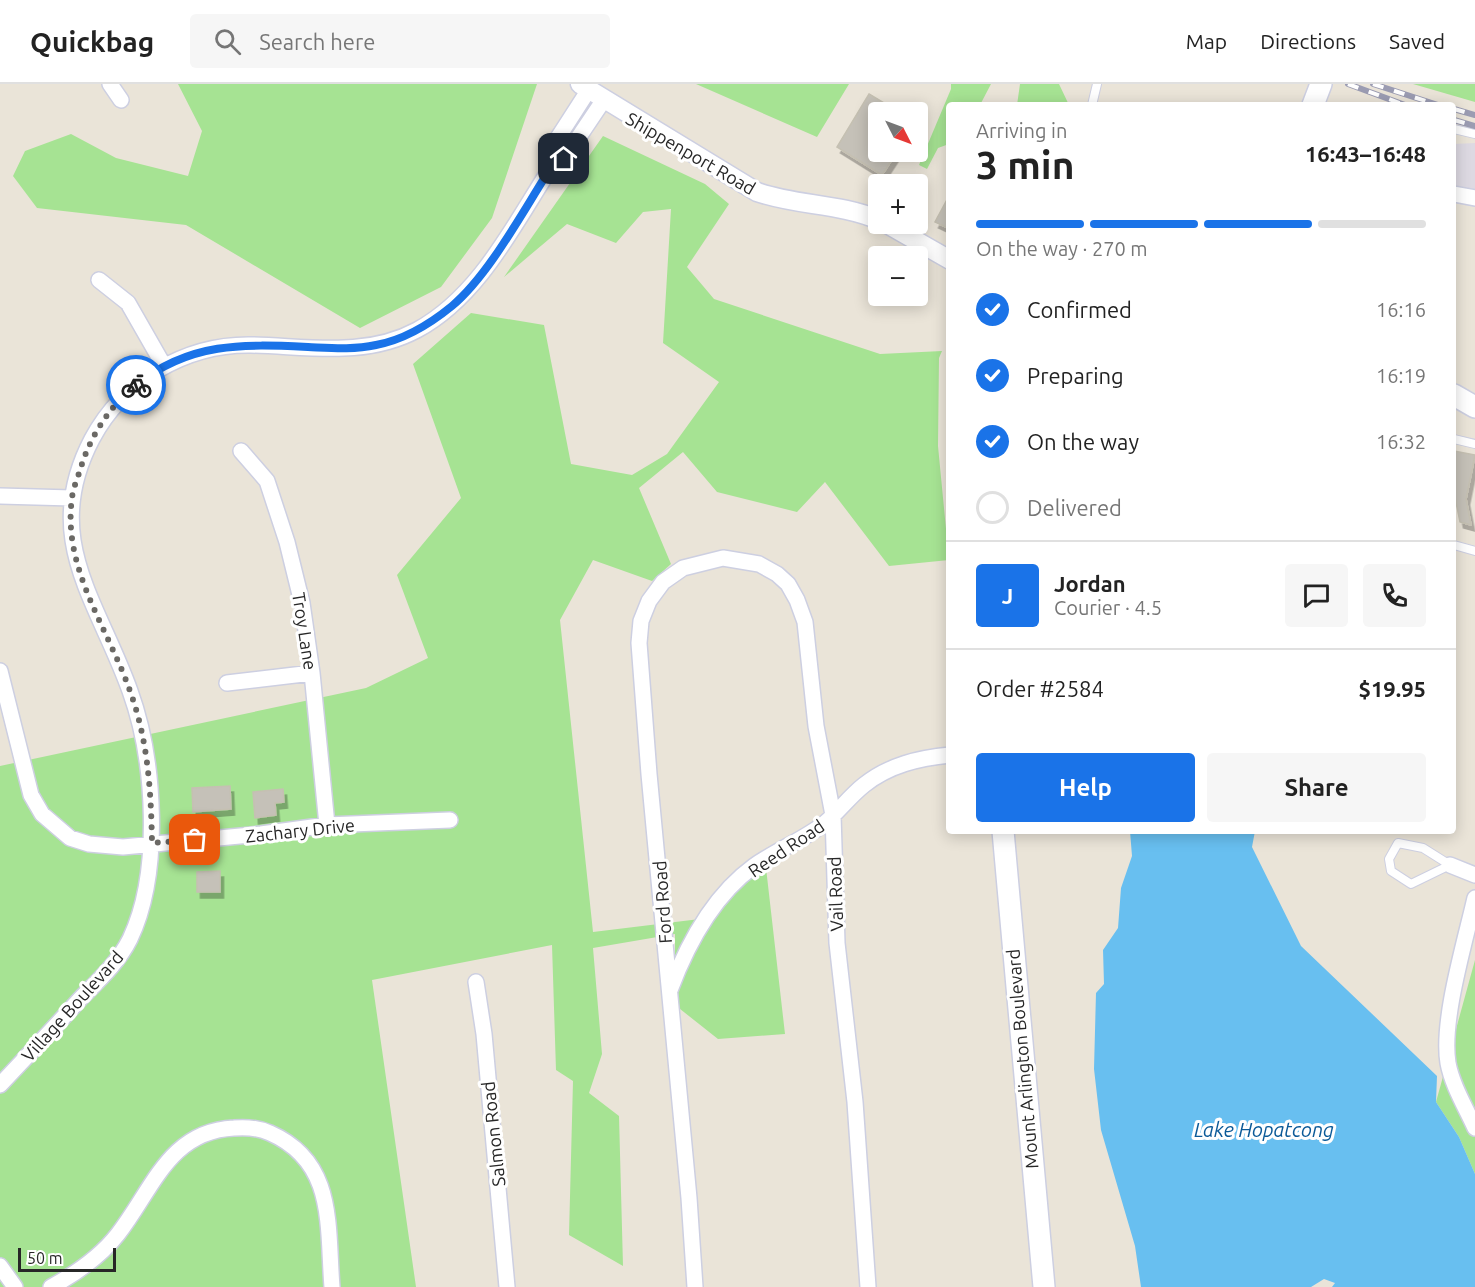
<!DOCTYPE html>
<html lang="en">
<head>
<meta charset="utf-8">
<style>
  :root { --surface:#fff; --page:#f6f6f6; --text:#222; --muted:#767676; --line:#e0e0e0; --accent:#1a73e8 }
  body { margin:0; font-family:Ubuntu,sans-serif; background:var(--page); color:var(--text); height:100vh; display:flex; flex-direction:column; font-size:22px; white-space:nowrap }
  * { box-sizing:border-box; margin:0 }
  p { font-size:20px; color:var(--muted) }
  .icon { flex:none; width:33px; height:33px; fill:none; stroke:currentColor; stroke-width:2; stroke-linecap:round; stroke-linejoin:round }
  .map { position:relative; flex:1; overflow:hidden }
  .sheet { position:absolute; left:946px; top:18px; width:510px; height:732px; display:flex; flex-direction:column; background:var(--surface); border-radius:6px; box-shadow:0 3px 15px #0003 }
  .sheet>* { flex:none }
  .needle { width:39px; rotate:132deg }
  .fabs { position:absolute; left:868px; top:18px; display:grid; gap:12px }
  .fabs a { display:grid; place-items:center; width:60px; height:60px; border-radius:6px; background:var(--surface); box-shadow:0 3px 15px #0003; font-size:30px }
  .scale { position:absolute; left:18px; bottom:15px; width:98px; box-sizing:border-box; padding-left:6px; border:3px solid #272727; border-top:0; font-size:16px; line-height:21px; white-space:nowrap; color:#272727; -webkit-text-stroke:4px #fff; paint-order:stroke }
  .pin { position:absolute; display:grid; place-items:center; width:51px; height:51px; color:#fff; margin:-26px; border-radius:12px; box-shadow:0 3px 9px #0006 }
  .courier { position:absolute; display:grid; place-items:center; width:60px; height:60px; margin:-30px; border:4px solid #1a73e8; border-radius:50%; background:#fff; color:#222; box-shadow:0 2px 8px #0007 }
  .headline em { font-style:normal; font-weight:600 }
  .headline div { display:flex; flex-direction:column-reverse }
  .headline { display:flex; align-items:center; justify-content:space-between; height:102px; padding:0 30px }
  h1 { font-size:39px; font-weight:600; line-height:45px }
  .bar { display:grid; grid-template-columns:repeat(4,1fr); gap:9px 6px; align-content:center; height:72px; padding:0 30px }
  .bar i { height:8px; border-radius:4px; background:var(--line) }
  .bar .active { background:var(--accent) }
  .bar p { grid-column:span 4 }
  .line { display:flex; align-items:center; gap:15px; padding:0 30px; border-top:2px solid var(--line) }
  .line div { flex:1 }
  .round { display:grid; place-items:center; flex:none; width:63px; height:63px; border-radius:6px; background:var(--page) }
  ol { padding:0 30px; list-style:none }
  li { display:flex; align-items:center; gap:18px; height:66px }
  li p { margin-inline-start:auto }
  li .icon { padding:6px; border-radius:50%; background:var(--accent); color:#fff; stroke-width:4 }
  li:last-child { color:var(--muted) }
  li i { width:33px; height:33px; border:3px solid var(--line); border-radius:50% }
  .primary-button { display:flex; gap:12px; margin-top:auto; padding:12px 30px }
  .primary-button a { flex:1; height:69px; border-radius:6px; background:var(--accent); color:#fff; font-size:24px; font-weight:600; line-height:69px; text-align:center }
  .primary-button a+a { background:var(--page); color:var(--text) }
  header { display:flex; align-items:center; gap:36px; box-sizing:border-box; height:84px; padding:0 30px; background:var(--surface); border-bottom:2px solid var(--line) }
  header strong { font-size:28px }
  nav { display:flex; gap:33px; margin-inline-start:auto; font-size:21px }
  .search { width:420px; height:54px; background:var(--page); display:flex; align-items:center; gap:15px; box-sizing:border-box; padding:0 21px; border-radius:6px; color:var(--muted); font-size:22px }
  .map>svg:first-child { display:block }
  .industrial { fill:#ddd9e2 }
  .green { fill:#a6e393 }
  .water { fill:#68bff0 }
  .building { fill:#c5c1b8; stroke:#c5c0b2; stroke-width:1.5; filter:url(#shadow) }
  .lines { fill:none; stroke-linecap:round; stroke-linejoin:round }
  .service-casing { stroke:#cdcfe1; stroke-width:10 }
  .minor-casing { stroke:#cdcfe1; stroke-width:18 }
  .tertiary-casing { stroke:#cdcfe1; stroke-width:21 }
  .secondary-casing { stroke:#cdcfe1; stroke-width:24 }
  .service { stroke:#fff; stroke-width:8 }
  .minor { stroke:#fff; stroke-width:15 }
  .tertiary { stroke:#fff; stroke-width:18 }
  .secondary { stroke:#fff; stroke-width:21 }
  .rail-casing { stroke:#9b9cb2; stroke-width:6 }
  .rail { stroke:#fff; stroke-width:4; stroke-dasharray:11; stroke-linecap:butt }
  .done { stroke:#6b6965; stroke-width:6; stroke-dasharray:0 10.8 }
  .route { stroke:#1a73e8; stroke-width:8 }
  .labels { text-anchor:middle; dominant-baseline:central; stroke-width:6; stroke-linejoin:round; paint-order:stroke }
  .street-label { font-size:18px; fill:#272727; stroke:#fff }
  .water-label { font-size:20px; font-style:italic; fill:#0b5a98; stroke:#fff }
</style>
</head>
<body>
<header>
<strong>Quickbag</strong>
<div class="search"><svg class="icon" aria-label="search" viewBox="0 0 24 24"><circle cx="10" cy="10" r="6"/><path d="M15 15l6 6"/></svg>Search here</div>
<nav><a>Map</a><a>Directions</a><a>Saved</a></nav>
</header>
<div class="map">
<svg width="1475" height="1203" viewBox="0 0 1475 1203">
  <defs>
    <filter id="shadow"><feDropShadow dx="3.5" dy="6" stdDeviation="0" flood-color="#0004"/></filter>
  </defs>
  <rect width="100%" height="100%" fill="#eae4d8"/>
  <path class="industrial" d="M1475 59V123L1454 119V60Z"/>
  <path class="green" d="M178 0H537L492 134 441 203 360 244 186 141 37 124 13 92 25 67 71 50 116 74 188 92 202 47Z
    M696 0H849L817 53Z
    M951 0H991L980 21H950L949 60 938 64 927 85 919 81 951 5Z
    M1020 0H1059L1069 21H1017Z
    M1413 0H1475V18Z
    M603 52 705 100 729 120 687 183 714 215 880 270 942 267 939 274 938 362 949 476 889 482 825 398 797 428 717 408 683 368 639 404 671 480 652 497 593 476 560 536 593 848 708 834 765 775 785 950 718 955 675 921V850L593 864 602 970 589 1009 619 1032 623 1182 569 1151 573 997 556 986 552 861 372 896 416 1203H0V682L366 604 428 574 397 491 461 414 413 280 471 229 544 241 571 380 632 391 667 370 719 298 663 259 671 125 643 128 616 159 567 140 504 193Z
    M1475 876V1090L1459 1053 1436 1018Z"/>
  <path class="water" d="M1130 747H1255L1252 763 1301 862 1437 992 1436 1018 1459 1053 1475 1090V1203H1332L1335 1199 1324 1195 1311 1203H1141L1135 1162 1101 1046 1094 985 1096 909 1104 900 1103 866 1118 844 1121 804 1132 772Z"/>
  <path class="building" d="M869 10 899 28H879V68H897L882 91 837 63Z
    M950 110V145L935 138Z
    M1454 367 1475 371 1466 415 1471 441 1460 438 1454 408Z
    M230 702 231 725 193 728 192 704Z
    M283 705 284 718 275 719 276 731 255 734 253 708Z
    M220 787V808H197V788Z"/>
  <g class="lines">
    <g class="service-casing">
      <path id="service" d="M1092 21 1097 0
        M1454 45 1475 50
        M1454 355 1475 360
        M1454 461 1475 467
        M1398 759 1423 764 1450 781 1411 800 1391 787 1389 775Z"/>
    </g>
    <g class="minor-casing">
      <path id="minor" d="M110 0 121 16
        M552 82 550 66 588 7
        M1454 110 1475 114
        M99 196 128 219 164 282
        M241 367 267 397 287 458 302 519 312 589 327 741
        M0 412 72 414
        M0 587 31 711 42 730 70 754 89 760 123 763 261 750 327 741 450 736
        M227 599 312 589
        M1450 781 1475 791
        M1475 814C1465 858 1441 937 1448 979 1452 1001 1466 1024 1475 1044
        M476 898 484 950 507 1203
        M670 906C687 861 714 811 754 782 777 766 803 756 825 739 839 727 850 712 864 701 889 681 919 674 950 671
        M0 1001C27 972 54 944 80 915 98 897 118 879 130 855 162 788 155 676 130 607 98 517 40 454 92 355 123 297 185 260 251 261 307 262 365 274 417 246 480 212 514 140 552 82L564 75 603 17
        M0 1182 15 1203
        M51 1203C75 1190 101 1172 118 1150 153 1105 169 1047 234 1044 246 1043 259 1044 270 1049 336 1078 327 1142 332 1203
        M695 1203 689 1114 649 690 639 559 641 537 649 517 663 498 683 484 723 474 759 480 777 490 788 500 797 516 805 538 816 642 833 731 837 859 855 1018 868 1203"/>
    </g>
    <g class="tertiary-casing">
      <path id="tertiary" d="M580 0 757 108C797 122 839 119 879 136
        M887 140 950 176"/>
    </g>
    <g class="secondary-casing">
      <path id="secondary" d="M1313 21 1321 0
        M1454 311 1475 323
        M1003 747 1044 1203"/>
    </g>
    <use href="#service" class="service"/>
    <use href="#minor" class="minor"/>
    <use href="#tertiary" class="tertiary"/>
    <use href="#secondary" class="secondary"/>
    <g class="rail-casing">
      <path id="rail" d="M1348 0 1405 21
        M1373 0 1438 21
        M1454 25 1475 31
        M1454 36 1475 42"/>
    </g>
    <use href="#rail" class="rail"/>
  </g>
  <g class="lines">
    <path class="done" d="M136 301C110 322 91 351 81 383 78 393 73 404 72 414 62 484 108 544 130 607 148 656 151 707 152 759L195 756"/>
    <path class="route" d="M136 301C190 258 242 260 308 263 331 264 353 266 376 261 403 256 430 240 452 222 490 190 524 125 552 82L564 75"/>
  </g>
  <g class="labels">
    <g class="street-label">
      <text transform="translate(691 69) rotate(30)">Shippenport Road</text>
      <text transform="translate(305 547) rotate(81)">Troy Lane</text>
      <text transform="translate(300 746) rotate(-6)">Zachary Drive</text>
      <text transform="translate(786 764) rotate(-34)">Reed Road</text>
      <text transform="translate(835 810) rotate(-92)">Vail Road</text>
      <text transform="translate(662 818) rotate(-94)">Ford Road</text>
      <text transform="translate(72 922) rotate(-48)">Village Boulevard</text>
      <text transform="translate(1022 975) rotate(-95)">Mount Arlington Boulevard</text>
      <text transform="translate(493 1050) rotate(-96)">Salmon Road</text>
    </g>
    <g class="water-label">
      <text x="1264" y="1045">Lake Hopatcong</text>
    </g>
  </g>
</svg>
<div class="fabs">
<a><svg class="needle" viewBox="-14 -14 28 28"><path d="M0-13l5 13h-10z" fill="#e53935"/><path d="M0 13l5-13h-10z" fill="#767676"/></svg></a>
<a>+</a>
<a>−</a>
</div>
<div class="scale">50 m</div>
<div class="pin" style="left:195px;top:756px;background:#ea580c"><svg class="icon" aria-label="bag" viewBox="0 0 24 24"><path d="M5 8h14l-1 12H6zM9 8a3 3 0 0 1 6 0"/></svg></div>
<div class="pin" style="left:564px;top:75px;background:#1f2937"><svg class="icon" aria-label="home" viewBox="0 0 24 24"><path d="M3 11l9-7 9 7M6 9v11h12V9"/></svg></div>
<div class="courier" style="left:136px;top:301px"><svg class="icon" aria-label="bike" viewBox="0 0 24 24"><circle cx="6" cy="16" r="4"/><circle cx="18" cy="16" r="4"/><path d="M6 16l4-8h5l3 8M10 8l3 8H6M13 5h3"/></svg></div>
<section class="sheet">
<div class="headline"><div><h1>3 min</h1><p>Arriving in</p></div><em>16:43–16:48</em></div>
<div class="bar"><i class="active"></i><i class="active"></i><i class="active"></i><i></i><p>On the way · 270 m</p></div>
<ol>
<li><svg class="icon" aria-label="check" viewBox="0 0 24 24"><path d="M5 12l5 5 9-10"/></svg>Confirmed<p>16:16</p></li>
<li><svg class="icon" aria-label="check" viewBox="0 0 24 24"><path d="M5 12l5 5 9-10"/></svg>Preparing<p>16:19</p></li>
<li><svg class="icon" aria-label="check" viewBox="0 0 24 24"><path d="M5 12l5 5 9-10"/></svg>On the way<p>16:32</p></li>
<li><i></i>Delivered</li>
</ol>
<div class="line" style="height:108px"><b class="round" style="background:var(--accent);color:#fff">J</b><div><b>Jordan</b><p>Courier · 4.5</p></div><a class="round"><svg class="icon" aria-label="chat" viewBox="0 0 24 24"><path d="M4 5h16v11H9l-5 4z"/></svg></a><a class="round"><svg class="icon" aria-label="phone" viewBox="0 0 24 24"><path d="M5 4h4l2 5-3 2q2 4 5 5l2-3 5 2v4C11 20 4 13 5 4z"/></svg></a></div>
<div class="line" style="height:78px"><div>Order #2584</div><b>$19.95</b></div>
<div class="primary-button"><a>Help</a><a>Share</a></div>
</section>
</div>
</body>
</html>
